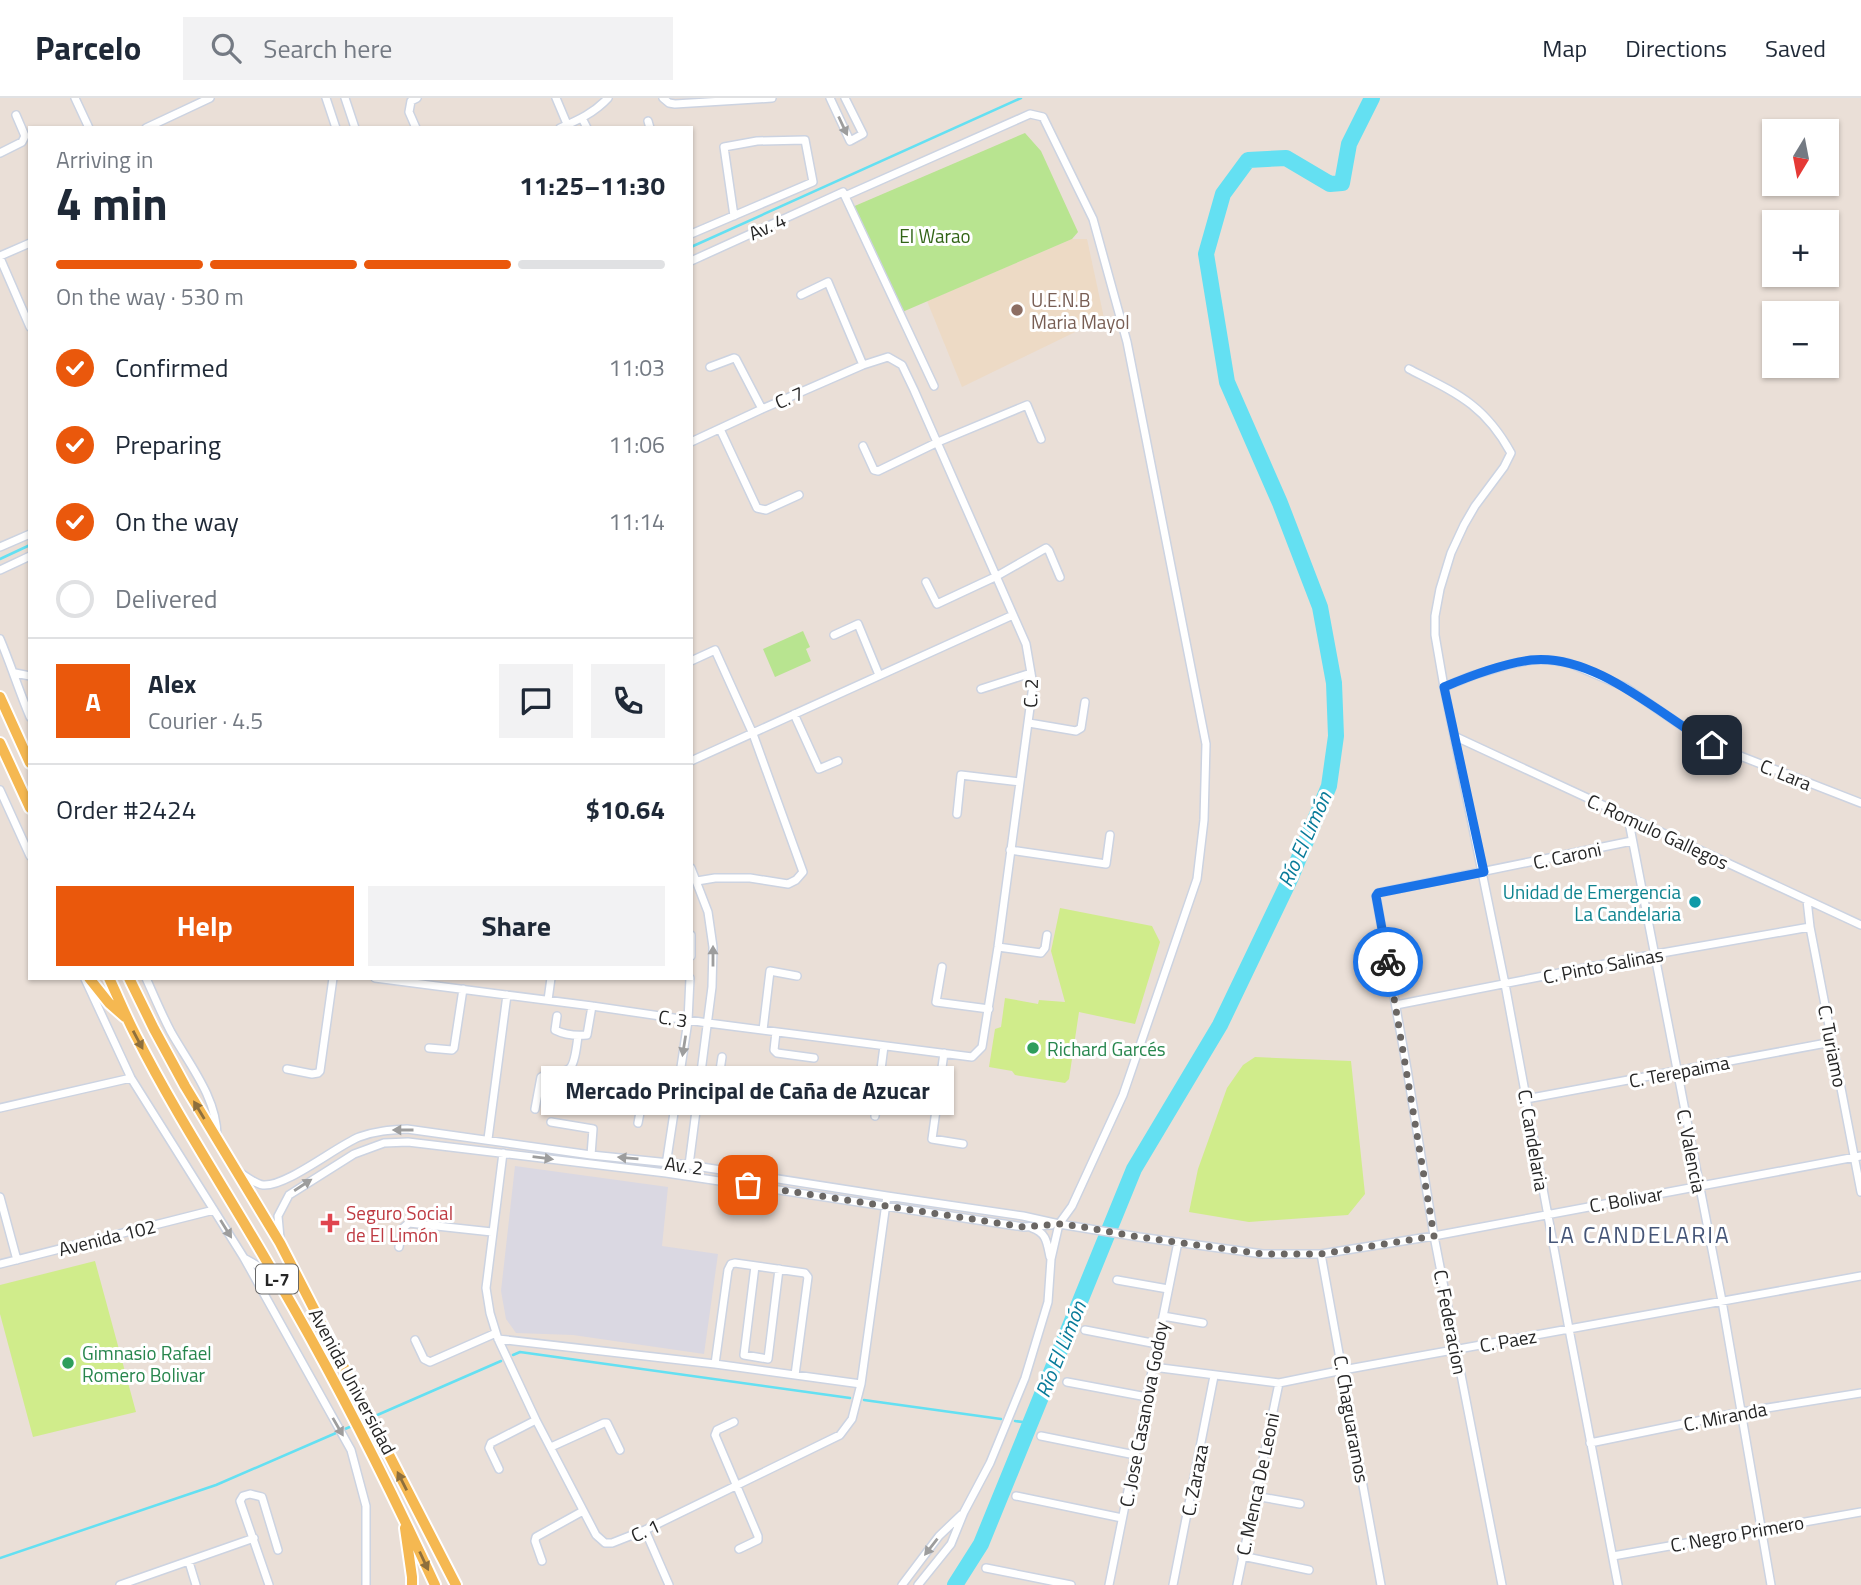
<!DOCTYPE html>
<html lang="en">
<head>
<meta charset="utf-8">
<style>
  :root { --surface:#fff; --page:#f2f2f3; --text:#1f2937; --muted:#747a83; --line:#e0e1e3; --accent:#ea580c }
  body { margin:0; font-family:"Titillium Web",sans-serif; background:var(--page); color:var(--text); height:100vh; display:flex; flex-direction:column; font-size:26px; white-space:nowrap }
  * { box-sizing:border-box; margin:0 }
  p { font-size:23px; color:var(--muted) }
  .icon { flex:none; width:38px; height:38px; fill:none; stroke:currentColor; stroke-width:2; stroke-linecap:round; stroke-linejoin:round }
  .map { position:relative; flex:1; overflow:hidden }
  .drawer { position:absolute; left:28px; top:28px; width:665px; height:854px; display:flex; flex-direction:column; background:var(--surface); border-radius:0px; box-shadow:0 2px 5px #0004 }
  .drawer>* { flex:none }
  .needle { width:46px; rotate:190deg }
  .tools { position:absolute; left:1762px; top:21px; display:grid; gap:14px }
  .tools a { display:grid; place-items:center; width:77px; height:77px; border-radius:0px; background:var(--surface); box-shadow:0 2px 5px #0004; font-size:35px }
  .pin { position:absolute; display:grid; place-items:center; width:60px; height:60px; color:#fff; margin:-30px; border-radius:14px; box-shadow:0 4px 10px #0006 }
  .courier { position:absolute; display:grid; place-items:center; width:70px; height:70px; margin:-35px; border:5px solid #1a73e8; border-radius:50%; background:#fff; color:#222; box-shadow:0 2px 9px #0007 }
  .bubble { position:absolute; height:49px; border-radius:0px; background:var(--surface); box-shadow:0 2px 5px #0004; font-size:23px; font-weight:700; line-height:49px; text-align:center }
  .summary em { font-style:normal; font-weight:700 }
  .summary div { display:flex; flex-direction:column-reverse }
  .summary { display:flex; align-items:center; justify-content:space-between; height:119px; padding:0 28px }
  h1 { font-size:46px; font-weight:700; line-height:52px }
  .bar { display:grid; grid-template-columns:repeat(4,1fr); gap:10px 7px; align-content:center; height:84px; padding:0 28px }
  .bar i { height:9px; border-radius:5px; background:var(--line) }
  .bar .active { background:var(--accent) }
  .bar p { grid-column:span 4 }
  .line { display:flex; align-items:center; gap:18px; padding:0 28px; border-top:2px solid var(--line) }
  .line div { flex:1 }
  .round { display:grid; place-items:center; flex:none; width:74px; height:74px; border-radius:0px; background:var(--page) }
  ol { padding:0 28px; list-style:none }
  li { display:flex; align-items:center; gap:21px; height:77px }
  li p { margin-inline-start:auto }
  li .icon { padding:7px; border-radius:50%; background:var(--accent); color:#fff; stroke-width:4 }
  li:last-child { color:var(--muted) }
  li i { width:38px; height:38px; border:4px solid var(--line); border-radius:50% }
  .button { display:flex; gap:14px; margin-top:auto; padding:14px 28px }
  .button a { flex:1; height:80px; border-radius:0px; background:var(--accent); color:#fff; font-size:28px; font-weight:700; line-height:80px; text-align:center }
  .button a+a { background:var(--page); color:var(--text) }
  header { display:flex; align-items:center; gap:42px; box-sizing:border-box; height:98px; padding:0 35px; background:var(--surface); border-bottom:2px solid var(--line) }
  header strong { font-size:33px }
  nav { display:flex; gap:38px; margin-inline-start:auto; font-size:24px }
  .search { width:490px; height:63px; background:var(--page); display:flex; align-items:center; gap:18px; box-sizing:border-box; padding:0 24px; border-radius:0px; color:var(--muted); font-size:26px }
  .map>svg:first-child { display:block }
  .industrial { fill:#dad8e2 }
  .education { fill:#eddac5 }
  .green { fill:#b8e490 }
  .pitch { fill:#d0ec8b }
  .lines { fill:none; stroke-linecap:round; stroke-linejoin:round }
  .stream { stroke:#64e0f2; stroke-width:2.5 }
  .river { stroke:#64e0f2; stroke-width:16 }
  .street-casing { stroke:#ccd3e1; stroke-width:10 }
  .primary-casing { stroke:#fff; stroke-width:14 }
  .street { stroke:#fff; stroke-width:7 }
  .primary { stroke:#f5b851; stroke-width:10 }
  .oneway { fill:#9d9d9d }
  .oneway2 { fill:#8e6f3c }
  .done { stroke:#6b6764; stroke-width:7; stroke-dasharray:0 12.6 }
  .route { stroke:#1a73e8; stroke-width:9 }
  .education-dot { fill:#8d6e63; stroke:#fff; stroke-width:2.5 }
  .culture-dot { fill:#0f9aa8; stroke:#fff; stroke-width:2.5 }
  .leisure-dot { fill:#2e9e5b; stroke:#fff; stroke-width:2.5 }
  .health-dot { fill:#e0444e; stroke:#fff; stroke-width:2.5 }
  .labels { text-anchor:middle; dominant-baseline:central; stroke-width:6; stroke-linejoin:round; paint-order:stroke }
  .shield { fill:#fff; stroke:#676767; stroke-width:2 }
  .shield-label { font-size:18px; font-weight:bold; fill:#262626 }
  .street-label { font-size:19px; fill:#262626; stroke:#fff }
  .park-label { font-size:19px; fill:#316416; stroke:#fff }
  .education-label { font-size:19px; fill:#785e54; stroke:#fff; text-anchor:start }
  .culture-label { font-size:19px; fill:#0d838f; stroke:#fff; text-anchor:end }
  .leisure-label { font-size:19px; fill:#27864d; stroke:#fff; text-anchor:start }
  .health-label { font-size:19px; fill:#be3a42; stroke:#fff; text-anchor:start }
  .water-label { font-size:21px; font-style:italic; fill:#087b99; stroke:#fff }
  .quarter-label { font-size:23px; letter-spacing:2px; fill:#465678; stroke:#fff }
</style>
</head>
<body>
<header>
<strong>Parcelo</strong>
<div class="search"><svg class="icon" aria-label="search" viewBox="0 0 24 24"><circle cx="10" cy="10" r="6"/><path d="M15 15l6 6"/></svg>Search here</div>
<nav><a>Map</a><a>Directions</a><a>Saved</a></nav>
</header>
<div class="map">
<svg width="1861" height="1487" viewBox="0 0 1861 1487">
  <rect width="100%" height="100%" fill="#eadfd7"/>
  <path class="industrial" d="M515 1068 668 1089 662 1148 718 1156 704 1256 573 1237 516 1235 506 1221 501 1193Z"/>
  <path class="education" d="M1072 141H1087L1104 220 962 289 927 203Z"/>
  <path class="green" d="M1025 35 1041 53 1078 134 1072 141 900 215 850 110Z
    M803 533 810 549 806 551 811 563 775 579 763 551Z"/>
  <path class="pitch" d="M1060 810 1152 828 1160 844 1135 926 1079 914 1069 981 1065 985 1015 977 1012 973 989 969 995 931 1001 929 1005 900 1038 906 1039 902 1065 904 1051 853Z
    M1255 959 1351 963 1365 1096 1348 1117 1249 1124 1189 1114 1198 1071 1227 990 1243 967Z
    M95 1163 136 1314 33 1339 0 1216V1187Z"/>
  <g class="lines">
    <path class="stream" d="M691 149 1021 0
      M0 461 30 447
      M513 1257 520 1254 850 1300
      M864 1302 1001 1321
      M375 1318 501 1263
      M1015 1323 1030 1325
      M345 1331 352 1328
      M0 1460 216 1387 336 1335"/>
    <path class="river" d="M955 1487 981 1446 1134 1071 1220 927 1291 779 1329 688 1336 638 1334 585 1320 509 1280 405 1227 284 1206 156 1223 96 1248 62 1286 60 1330 86 1342 85 1349 46 1372 0"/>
    <g class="street-casing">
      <path id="street" d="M75 0 89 30
        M326 0 336 30
        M345 0 355 30
        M556 0 567 26
        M663 0 669 5 675 6 772 0
        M830 0 850 43 863 36 845 0
        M582 20 587 30
        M648 23 650 30
        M146 30 210 0
        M416 30 409 14 411 3 417 0
        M560 30C578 22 594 15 608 0
        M0 55 22 44 25 38 16 17
        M845 98 1030 16 1043 19 1093 121 1127 244 1206 646 1204 722 1197 781 1123 997 1072 1108 1059 1126 1051 1161 1048 1204 1025 1280 990 1365 964 1414 951 1446 918 1487
        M691 136 813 84 805 42 757 43 724 49 734 118
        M0 158 30 145
        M0 160 30 229
        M691 163 843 94 934 288
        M801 197 828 184 863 267
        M710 269 734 260 736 261 762 311
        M1409 271C1456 295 1484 306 1511 355L1504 369 1475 408 1464 427 1451 455 1440 491 1435 518V537L1444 589 1505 886 1569 1231 1618 1487
        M720 331 757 410 766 412 799 397
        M863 348 874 372 878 373 938 344 1027 307 1041 341
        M0 449 30 436
        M0 472 30 458
        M926 484 937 506 997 478 1046 450 1049 453 1060 479
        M834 537 858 526 879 577
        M0 541C11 567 19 593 30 619
        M691 563 715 552 753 636 803 774 796 782 788 786 750 780H715L697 783
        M15 575 30 578
        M1444 589 1474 577 1511 566 1532 562H1550L1569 565 1625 589 1688 632 1712 647 1861 705
        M981 591 1031 575
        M794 616 819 671 838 663
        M1029 625 1076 633 1081 630 1085 604
        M1454 638 1861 827
        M691 663 1013 517
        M0 692 30 758
        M957 716 961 677 1020 684
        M1628 719 1722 1203 1771 1487
        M1010 752 1106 766 1110 737
        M1807 802 1810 829 1861 1094
        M691 837V858
        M998 849 1041 855 1045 850 1047 837
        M942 869 936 904 989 911
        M146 880C154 898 162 917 171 934 189 966 217 1000 217 1038
        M375 880 592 908 708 925 972 959 982 949 998 849 1033 587 1026 546 914 292 902 267 888 259 863 267 762 311 691 344
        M85 881 131 980 244 1160 351 1352 366 1408V1487
        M548 902 551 880
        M1396 907 1656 856 1810 829
        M557 918 555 932C565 937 576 938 587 937L592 908
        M763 932 770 873 797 878
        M776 934 774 952 777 955 814 960
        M429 950 452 952 454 950 463 891
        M944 955 932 1041 963 1046
        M287 971 312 976 318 975 320 973 333 880
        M700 985 716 989 718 986 722 959
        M1526 1001 1832 944
        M0 1010 131 980
        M535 1011 541 979C550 974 562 975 569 971 575 967 577 945 578 938
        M875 1018 884 948
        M551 1024 593 1031 591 1057
        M638 1025 645 988 678 986
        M488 1041 507 897
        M503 1055 486 1190 490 1215 498 1241 536 1322 596 1437 605 1445H612L645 1432 840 1337 852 1321 861 1286 887 1098
        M666 1067 688 923 690 880
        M689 1067 712 889 713 849 708 814 691 770
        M239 1074C246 1078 255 1086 263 1087 286 1089 335 1049 359 1039 375 1033 390 1032 407 1031L591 1057 689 1067 887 1098 1023 1118 1059 1126 1139 1139 1263 1156H1321L1434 1138 1861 1058
        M0 1099 17 1162
        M1032 1130C1047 1135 1047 1145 1050 1159
        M280 1140 278 1118 289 1097 354 1056 384 1045 408 1044 666 1075 1024 1129 1051 1127
        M399 1149 402 1131 409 1125 492 1134
        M1321 1156 1381 1487
        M244 1160 274 1177
        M0 1166 214 1112
        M755 1168 744 1257 768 1261 779 1171
        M1117 1182 1168 1191
        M1163 1218 1203 1225
        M1085 1232 1157 1246
        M498 1241 715 1266 861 1286
        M415 1242 424 1261 430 1264 496 1235
        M715 1266 728 1172 731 1166 735 1165 805 1175 808 1179 795 1277
        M1153 1269 1279 1285 1343 1272 1861 1178
        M1067 1284 1147 1299
        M734 1324 717 1332 715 1337 758 1438V1442L739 1451
        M1041 1338 1135 1357
        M1590 1345 1742 1314 1861 1295
        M551 1349 604 1325H607L620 1352
        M499 1371 489 1350 491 1345 536 1322
        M1016 1398 1122 1420
        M1255 1398 1300 1406
        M645 1432 669 1487
        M1242 1458 1309 1472
        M1613 1458 1861 1414
        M542 1463 535 1443 536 1439 583 1413
        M189 1464 196 1487
        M986 1470 1071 1487
        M120 1487 254 1440
        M269 1487 240 1403 243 1398 250 1396 262 1399 278 1452
        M902 1487 939 1438 961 1417
        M1109 1487 1178 1144
        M1173 1487 1214 1278
        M1237 1487 1279 1285
        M1502 1487 1434 1138 1407 971 1376 798 1378 795 1632 743"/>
    </g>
    <g class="primary-casing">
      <path id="primary" d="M0 599 30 665
        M0 645 30 710
        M89 880 109 905 125 919
        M109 880C118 899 126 919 136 938 178 1021 231 1100 277 1181 335 1280 387 1383 435 1487
        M129 880 154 931 185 988 280 1145 456 1487
        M405 1430 412 1479V1487"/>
    </g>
    <use href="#street" class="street"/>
    <use href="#primary" class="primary"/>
  </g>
  <defs><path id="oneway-solid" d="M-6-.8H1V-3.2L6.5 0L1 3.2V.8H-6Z" transform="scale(1.75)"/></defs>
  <g class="oneway">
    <use href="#oneway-solid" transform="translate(843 28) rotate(65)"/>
    <use href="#oneway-solid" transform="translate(713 858) rotate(-90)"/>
    <use href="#oneway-solid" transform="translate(684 948) rotate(99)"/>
    <use href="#oneway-solid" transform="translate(403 1032) rotate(180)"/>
    <use href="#oneway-solid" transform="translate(543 1060) rotate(7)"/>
    <use href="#oneway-solid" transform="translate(628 1060) rotate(-175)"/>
    <use href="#oneway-solid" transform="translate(303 1087) rotate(-33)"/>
    <use href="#oneway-solid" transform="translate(226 1131) rotate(58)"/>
    <use href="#oneway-solid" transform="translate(338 1329) rotate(60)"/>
    <use href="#oneway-solid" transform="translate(931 1449) rotate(128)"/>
  </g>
  <g class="oneway2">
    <use href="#oneway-solid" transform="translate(138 942) rotate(62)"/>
    <use href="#oneway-solid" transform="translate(199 1012) rotate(-121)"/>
    <use href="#oneway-solid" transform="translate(402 1383) rotate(-117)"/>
    <use href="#oneway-solid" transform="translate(424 1463) rotate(65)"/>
  </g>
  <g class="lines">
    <path class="done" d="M748 1087 1024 1129 1059 1126 1077 1128 1139 1139 1263 1156H1321L1434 1138 1388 864"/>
    <path class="route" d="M1388 864 1376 798 1378 795 1484 774 1444 589C1472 577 1501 566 1531 562 1595 555 1660 617 1712 647"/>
  </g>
  <circle class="education-dot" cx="1017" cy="212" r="7"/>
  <circle class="culture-dot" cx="1695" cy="804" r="7"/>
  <g class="leisure-dot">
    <circle cx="1033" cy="950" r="7"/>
    <circle cx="68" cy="1265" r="7"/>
  </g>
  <path class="health-dot" d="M326.5 1114.5h7v7h7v7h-7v7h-7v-7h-7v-7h7z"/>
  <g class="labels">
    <rect class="shield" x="256" y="1166.5" width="42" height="29" rx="5"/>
    <g class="shield-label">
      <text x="277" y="1181">L-7</text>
    </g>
    <g class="street-label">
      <text transform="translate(767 128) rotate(-24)">Av. 4</text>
      <text transform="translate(789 299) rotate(-23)">C. 7</text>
      <text transform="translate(1030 595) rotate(-88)">C. 2</text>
      <text transform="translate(1786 676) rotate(22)">C. Lara</text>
      <text transform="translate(1658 733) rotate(25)">C. Romulo Gallegos</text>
      <text transform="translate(1567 757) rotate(-12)">C. Caroni</text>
      <text transform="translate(1603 867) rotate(-11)">C. Pinto Salinas</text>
      <text transform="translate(673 920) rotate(9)">C. 3</text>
      <text transform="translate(1833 948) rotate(79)">C. Turiamo</text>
      <text transform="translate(1679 973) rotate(-11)">C. Terepaima</text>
      <text transform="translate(1534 1042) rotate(80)">C. Candelaria</text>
      <text transform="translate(1692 1053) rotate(79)">C. Valencia</text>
      <text transform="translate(684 1067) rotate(8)">Av. 2</text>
      <text transform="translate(1626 1101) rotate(-10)">C. Bolivar</text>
      <text transform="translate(107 1139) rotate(-14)">Avenida 102</text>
      <text transform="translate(1451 1224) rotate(79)">C. Federacion</text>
      <text transform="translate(1508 1242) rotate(-10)">C. Paez</text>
      <text transform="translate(353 1283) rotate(62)">Avenida Universidad</text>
      <text transform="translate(1143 1316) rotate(-79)">C. Jose Casanova Godoy</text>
      <text transform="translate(1725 1318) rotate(-11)">C. Miranda</text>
      <text transform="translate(1352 1321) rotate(80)">C. Chaguaramos</text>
      <text transform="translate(1194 1382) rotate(-79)">C. Zaraza</text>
      <text transform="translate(1257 1386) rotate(-78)">C. Menca De Leoni</text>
      <text transform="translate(645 1432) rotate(-24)">C. 1</text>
      <text transform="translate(1737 1435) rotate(-10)">C. Negro Primero</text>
    </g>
    <g class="park-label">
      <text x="935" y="137">El Warao</text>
    </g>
    <g class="education-label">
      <text x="1031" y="201">U.E.N.B<tspan x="1031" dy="22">Maria Mayol</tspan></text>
    </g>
    <g class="culture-label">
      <text x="1681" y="793">Unidad de Emergencia<tspan x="1681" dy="22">La Candelaria</tspan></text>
    </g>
    <g class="leisure-label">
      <text x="1047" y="950">Richard Garcés</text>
      <text x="82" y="1254">Gimnasio Rafael<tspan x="82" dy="22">Romero Bolivar</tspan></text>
    </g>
    <g class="health-label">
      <text x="346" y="1114">Seguro Social<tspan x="346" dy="22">de El Limón</tspan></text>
    </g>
    <g class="water-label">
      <text transform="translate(1304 741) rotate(-66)">Río El Limón</text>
      <text transform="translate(1060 1251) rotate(-68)">Río El Limón</text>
    </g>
    <g class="quarter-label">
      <text x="1639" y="1136">LA CANDELARIA</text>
    </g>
  </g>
</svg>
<div class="tools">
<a><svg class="needle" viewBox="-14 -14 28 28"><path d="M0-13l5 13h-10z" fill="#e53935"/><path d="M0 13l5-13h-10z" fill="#747a83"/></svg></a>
<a>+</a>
<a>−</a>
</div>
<div class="pin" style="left:748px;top:1087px;background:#ea580c"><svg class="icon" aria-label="bag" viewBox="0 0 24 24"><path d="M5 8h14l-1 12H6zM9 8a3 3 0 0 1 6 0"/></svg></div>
<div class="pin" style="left:1712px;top:647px;background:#1f2937"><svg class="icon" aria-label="home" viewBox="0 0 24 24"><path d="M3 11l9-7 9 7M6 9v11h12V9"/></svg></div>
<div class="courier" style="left:1388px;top:864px"><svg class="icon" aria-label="bike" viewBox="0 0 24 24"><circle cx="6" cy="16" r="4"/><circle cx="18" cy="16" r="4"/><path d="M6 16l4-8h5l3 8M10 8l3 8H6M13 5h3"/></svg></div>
<div class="bubble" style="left:541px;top:968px;width:413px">Mercado Principal de Caña de Azucar</div>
<section class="drawer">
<div class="summary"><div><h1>4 min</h1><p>Arriving in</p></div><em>11:25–11:30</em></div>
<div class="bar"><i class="active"></i><i class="active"></i><i class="active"></i><i></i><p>On the way · 530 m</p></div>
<ol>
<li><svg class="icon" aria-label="check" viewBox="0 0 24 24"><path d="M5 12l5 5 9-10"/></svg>Confirmed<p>11:03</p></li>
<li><svg class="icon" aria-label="check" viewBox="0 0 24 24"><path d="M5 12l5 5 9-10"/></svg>Preparing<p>11:06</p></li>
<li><svg class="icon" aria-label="check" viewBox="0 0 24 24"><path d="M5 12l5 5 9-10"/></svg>On the way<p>11:14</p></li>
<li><i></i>Delivered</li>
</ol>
<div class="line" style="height:126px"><b class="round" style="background:var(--accent);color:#fff">A</b><div><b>Alex</b><p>Courier · 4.5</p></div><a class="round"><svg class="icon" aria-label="chat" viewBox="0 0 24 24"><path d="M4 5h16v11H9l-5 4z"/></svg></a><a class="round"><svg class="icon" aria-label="phone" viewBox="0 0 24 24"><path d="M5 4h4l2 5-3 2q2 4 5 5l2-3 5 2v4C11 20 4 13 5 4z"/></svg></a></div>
<div class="line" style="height:91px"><div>Order #2424</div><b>$10.64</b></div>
<div class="button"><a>Help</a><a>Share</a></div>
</section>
</div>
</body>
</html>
